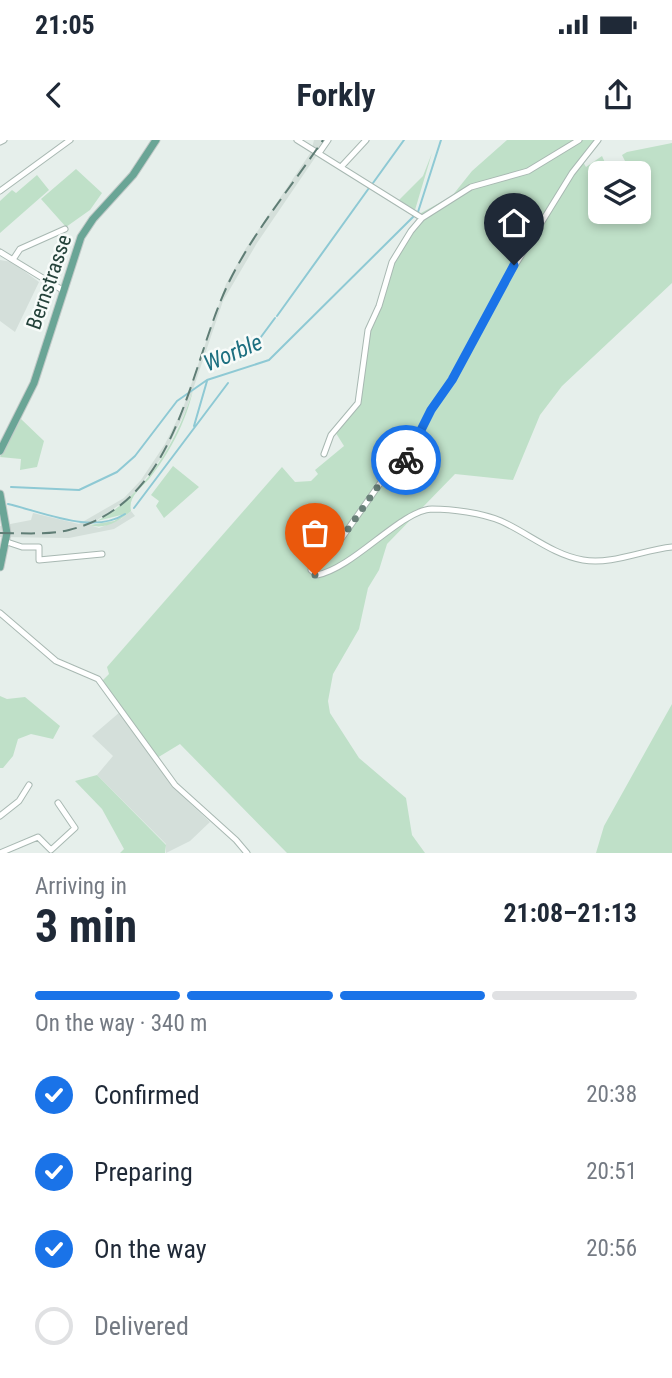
<!DOCTYPE html>
<html lang="en">
<head>
<meta charset="utf-8">
<style>
  :root { --surface:#fff; --page:#f2f2f3; --text:#1f2937; --muted:#747a83; --line:#e0e1e3; --accent:#1a73e8 }
  body { margin:0; font-family:"Roboto Condensed",sans-serif; background:var(--page); color:var(--text); height:100vh; display:flex; flex-direction:column; font-size:26px; white-space:nowrap }
  * { box-sizing:border-box; margin:0 }
  p { font-size:23px; color:var(--muted) }
  .icon { flex:none; width:38px; height:38px; fill:none; stroke:currentColor; stroke-width:2; stroke-linecap:round; stroke-linejoin:round }
  .map { position:relative; height:713px; overflow:hidden }
  .panel { display:flex; flex-direction:column; background:var(--surface); flex:1 }
  .panel>* { flex:none }
  .fabs { position:absolute; left:588px; top:21px; display:grid; gap:14px }
  .fabs a { display:grid; place-items:center; width:63px; height:63px; border-radius:10px; background:var(--surface); box-shadow:0 4px 10px #0003; font-size:35px }
  .pin { position:absolute; display:grid; place-items:center; width:60px; height:60px; color:#fff; margin:-72px -30px; border-radius:50% 50% 50% 0; rotate:-45deg; box-shadow:0 0 7px #0007 }
  .pin .icon { rotate:45deg }
  .courier { position:absolute; display:grid; place-items:center; width:70px; height:70px; margin:-35px; border:5px solid #1a73e8; border-radius:50%; background:#fff; color:#222; box-shadow:0 2px 9px #0007 }
  .overview em { font-style:normal; font-weight:700 }
  .overview div { display:flex; flex-direction:column-reverse }
  .overview { display:flex; align-items:center; justify-content:space-between; height:119px; padding:0 35px }
  h1 { font-size:46px; font-weight:700; line-height:52px }
  .bar { display:grid; grid-template-columns:repeat(4,1fr); gap:10px 7px; align-content:center; height:84px; padding:0 35px }
  .bar i { height:9px; border-radius:5px; background:var(--line) }
  .bar .on { background:var(--accent) }
  .bar p { grid-column:span 4 }
  ol { padding:0 35px; list-style:none }
  li { display:flex; align-items:center; gap:21px; height:77px }
  li p { margin-inline-start:auto }
  li .icon { padding:7px; border-radius:50%; background:var(--accent); color:#fff; stroke-width:4 }
  li:last-child { color:var(--muted) }
  li i { width:38px; height:38px; border:4px solid var(--line); border-radius:50% }
  .status { display:flex; justify-content:space-between; align-items:center; height:49px; padding:0 35px; background:var(--surface); direction:ltr }
  .status svg { height:19px; fill:currentColor }
  header { display:flex; justify-content:space-between; align-items:center; height:91px; padding:0 35px; background:var(--surface); font-size:32px; font-weight:700 }
  .map>svg:first-child { display:block }
  .built { fill:#d4dfda }
  .green { fill:#bfe0c8; fill-rule:evenodd }
  .lines { fill:none; stroke-linecap:round; stroke-linejoin:round }
  .stream { stroke:#8ec9d4; stroke-width:2 }
  .minor-casing { stroke:#a8b8b2; stroke-width:7 }
  .major-casing { stroke:#c2cac8; stroke-width:9 }
  .minor { stroke:#fff; stroke-width:5 }
  .major { stroke:#6aa596; stroke-width:7 }
  .rail { stroke:#5f7d75; stroke-width:2; stroke-dasharray:14 7; stroke-linecap:butt }
  .done { stroke:#687f78; stroke-width:7; stroke-dasharray:0 12.6 }
  .route { stroke:#1a73e8; stroke-width:9 }
  .labels { text-anchor:middle; dominant-baseline:central; stroke-width:5; stroke-linejoin:round; paint-order:stroke }
  .street-label { font-size:21px; fill:#24423a; stroke:#f7fbf9 }
  .water-label { font-size:23px; font-style:italic; fill:#1c6f80; stroke:#f7fbf9 }
</style>
</head>
<body>
<div class="status"><b>21:05</b><svg viewBox="0 0 49 12"><path d="M0 12V9h3v3zM5 12V6h3v6zM10 12V3h3v9zM15 12V0h3v12zM26 1h20v11H26zM47 4h2v5h-2z"/></svg></div>
<header><svg class="icon" aria-label="back" viewBox="0 0 24 24"><path d="M15 5l-7 7 7 7"/></svg>Forkly<svg class="icon" aria-label="share" viewBox="0 0 24 24"><path d="M12 15V3M7 8l5-5 5 5M5 13v7h14v-7"/></svg></header>
<div class="map">
<svg width="672" height="713" viewBox="0 0 672 713">
  <rect width="100%" height="100%" fill="#e6efeb"/>
  <path class="built" d="M314 0H327L257 103 223 161 186 270 165 313 132 356 90 385 99 388 121 379 131 371 135 376 114 389 69 398 0 397V386L31 380 33 373 79 384 124 358 141 340 165 304 183 268 226 144 246 108 311 12Z
    M0 120 12 122 39 142 15 192 0 181Z
    M120 572 173 647 210 682 190 701 166 713V704L97 635 113 616 92 596Z"/>
  <path class="green" d="M507 0H600L583 22 586 27 602 16 607 27 616 23 619 27 626 23 622 15 627 12 672 3V143L562 246 540 275 513 340 455 334 387 404 379 430 368 448 359 489 333 534 328 561 330 573 359 618 406 658 412 695 425 713H287L180 604 157 618 102 541 109 534 107 527 282 327 295 342 311 341 318 334 315 330 344 306 334 290 358 263 365 202 388 133 421 73 452 56 472 31ZM600 33H639V72H600Z
    M432 13 415 70 399 60 423 36Z
    M76 29 102 53 90 70 66 87 41 59Z
    M37 35 49 50 0 93V61L12 50 16 53Z
    M193 250C186 282 169 314 149 339 140 349 128 357 131 371 119 381 105 390 90 385L114 381 125 374 97 381C146 354 177 302 193 250Z
    M21 279 44 301 37 327 20 330 21 319 0 317Z
    M173 326 199 347 164 378 156 366 159 361 151 355Z
    M0 556 7 559 25 557 60 586 53 599 31 594 18 599 13 616 3 628H0Z
    M672 564V713H596L604 686Z
    M97 635 166 705 165 713H120L124 709 102 669 75 641Z"/>
  <g class="lines">
    <path class="stream" d="M373 43 404 0
      M418 72 441 0
      M277 176 369 48
      M252 209 275 178
      M194 286 207 241
      M11 347 79 350 117 332 135 316 177 261 207 240 269 220 414 76
      M8 364C43 372 93 395 125 374
      M134 368 228 243"/>
    <g class="minor-casing">
      <path id="minor" d="M297 0 422 78
        M598 0 572 33 506 140 452 240 431 270 411 313 399 327 381 342 341 399 313 420 311 430 317 435C354 428 401 370 432 369 452 369 482 373 501 381 528 393 553 415 583 420 612 425 643 410 672 407
        M0 2 4 0
        M319 13 328 0
        M341 27 366 0
        M0 51 70 0
        M0 112 64 151
        M14 118 20 109 65 89
        M324 314 331 295 358 263 368 190 379 166 392 122 411 91 422 78 471 47 528 31 579 0
        M7 402 22 407H39V420L102 414
        M0 473 56 521 98 539 175 645 236 700 247 713
        M0 676 19 661 29 645
        M0 713 38 697 51 710 75 688 58 663"/>
    </g>
    <g class="major-casing">
      <path id="major" d="M0 311 34 243 81 97 93 79 133 35 156 0
        M0 354 7 393 0 427"/>
    </g>
    <use href="#minor" class="minor"/>
    <use href="#major" class="major"/>
    <path class="rail" d="M0 393C23 393 47 395 69 390 180 363 188 227 229 142 254 91 292 46 323 0"/>
  </g>
  <g class="lines">
    <path class="done" d="M315 435 311 427 315 418 344 395 381 342 406 320"/>
    <path class="route" d="M406 320 431 270 452 240 514 125"/>
  </g>
  <g class="labels">
    <g class="street-label">
      <text transform="translate(49 142) rotate(-71)">Bernstrasse</text>
    </g>
    <g class="water-label">
      <text transform="translate(233 213) rotate(-23)">Worble</text>
    </g>
  </g>
</svg>
<div class="fabs">
<a><svg class="icon" aria-label="layers" viewBox="0 0 24 24"><path d="M12 4l9 5-9 5-9-5zM3 14l9 5 9-5"/></svg></a>
</div>
<div class="pin" style="left:315px;top:435px;background:#ea580c"><svg class="icon" aria-label="bag" viewBox="0 0 24 24"><path d="M5 8h14l-1 12H6zM9 8a3 3 0 0 1 6 0"/></svg></div>
<div class="pin" style="left:514px;top:125px;background:#1f2937"><svg class="icon" aria-label="home" viewBox="0 0 24 24"><path d="M3 11l9-7 9 7M6 9v11h12V9"/></svg></div>
<div class="courier" style="left:406px;top:320px"><svg class="icon" aria-label="bike" viewBox="0 0 24 24"><circle cx="6" cy="16" r="4"/><circle cx="18" cy="16" r="4"/><path d="M6 16l4-8h5l3 8M10 8l3 8H6M13 5h3"/></svg></div>
</div>
<section class="panel">
<div class="overview"><div><h1>3 min</h1><p>Arriving in</p></div><em>21:08–21:13</em></div>
<div class="bar"><i class="on"></i><i class="on"></i><i class="on"></i><i></i><p>On the way · 340 m</p></div>
<ol>
<li><svg class="icon" aria-label="check" viewBox="0 0 24 24"><path d="M5 12l5 5 9-10"/></svg>Confirmed<p>20:38</p></li>
<li><svg class="icon" aria-label="check" viewBox="0 0 24 24"><path d="M5 12l5 5 9-10"/></svg>Preparing<p>20:51</p></li>
<li><svg class="icon" aria-label="check" viewBox="0 0 24 24"><path d="M5 12l5 5 9-10"/></svg>On the way<p>20:56</p></li>
<li><i></i>Delivered</li>
</ol>
</section>
</body>
</html>
